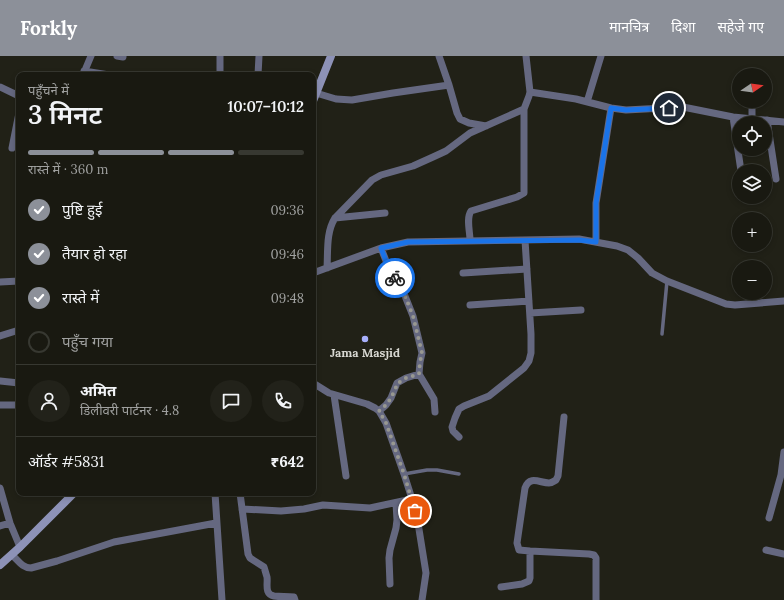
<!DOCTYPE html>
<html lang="hi">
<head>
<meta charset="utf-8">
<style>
  :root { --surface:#191911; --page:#22221a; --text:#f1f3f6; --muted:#9fa09f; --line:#373831; --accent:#8c9099 }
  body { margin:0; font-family:Lora,"Noto Sans Devanagari",serif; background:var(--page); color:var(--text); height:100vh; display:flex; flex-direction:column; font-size:15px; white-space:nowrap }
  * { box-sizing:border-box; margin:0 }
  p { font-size:13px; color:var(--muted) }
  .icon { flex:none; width:22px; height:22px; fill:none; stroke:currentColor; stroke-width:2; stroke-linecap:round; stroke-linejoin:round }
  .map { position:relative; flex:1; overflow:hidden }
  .sheet { position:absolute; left:16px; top:16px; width:300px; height:424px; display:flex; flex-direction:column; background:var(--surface); border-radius:8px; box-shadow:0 2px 6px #0003,0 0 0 1px var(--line) }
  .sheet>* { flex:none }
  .needle { width:26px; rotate:77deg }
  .fabs { position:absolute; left:732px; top:12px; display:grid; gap:8px }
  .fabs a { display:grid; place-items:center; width:40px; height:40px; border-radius:50%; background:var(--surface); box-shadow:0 2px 6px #0003,0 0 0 1px var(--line); font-size:20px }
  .pin { position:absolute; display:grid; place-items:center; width:34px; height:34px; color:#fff; margin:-17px; border:2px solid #fff; border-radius:50%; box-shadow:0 1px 4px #0007 }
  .courier { position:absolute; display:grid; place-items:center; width:40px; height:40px; margin:-20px; border:3px solid #1a73e8; border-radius:50%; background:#fff; color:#222; box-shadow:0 1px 5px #0007 }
  .overview em { font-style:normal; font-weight:600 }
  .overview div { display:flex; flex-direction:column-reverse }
  .overview { display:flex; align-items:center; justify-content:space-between; height:68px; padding:0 12px }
  h1 { font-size:26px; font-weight:600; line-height:30px }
  .bar { display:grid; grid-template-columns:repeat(4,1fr); gap:6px 4px; align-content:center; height:48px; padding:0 12px }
  .bar i { height:5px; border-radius:3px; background:var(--line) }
  .bar .on { background:var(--accent) }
  .bar p { grid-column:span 4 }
  .line { display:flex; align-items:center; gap:10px; padding:0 12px; border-top:1px solid var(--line) }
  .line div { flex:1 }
  .round { display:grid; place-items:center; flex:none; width:42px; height:42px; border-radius:21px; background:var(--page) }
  ol { padding:0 12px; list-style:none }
  li { display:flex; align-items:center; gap:12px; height:44px }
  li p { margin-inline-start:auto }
  li .icon { padding:4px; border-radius:50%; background:var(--accent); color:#fff; stroke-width:4 }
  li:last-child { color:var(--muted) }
  li i { width:22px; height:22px; border:2px solid var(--line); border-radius:50% }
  header { display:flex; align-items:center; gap:24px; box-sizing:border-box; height:56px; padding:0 20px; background:var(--accent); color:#fff }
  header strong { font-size:19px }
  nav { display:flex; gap:22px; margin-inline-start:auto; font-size:14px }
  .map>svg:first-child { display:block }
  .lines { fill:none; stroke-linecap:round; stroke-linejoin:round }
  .service { stroke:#656880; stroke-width:3.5 }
  .minor { stroke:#656880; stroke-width:7 }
  .secondary { stroke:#8d92b7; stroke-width:8 }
  .done { stroke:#989891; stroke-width:4; stroke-dasharray:0 7.2 }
  .route { stroke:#1a73e8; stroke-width:5 }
  .poi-dot { fill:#a8b0fc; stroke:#212117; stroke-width:1.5 }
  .labels { text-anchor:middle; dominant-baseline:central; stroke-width:3.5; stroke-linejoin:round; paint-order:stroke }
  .poi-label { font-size:12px; font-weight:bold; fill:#d8d8d2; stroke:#212117 }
</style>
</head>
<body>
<header>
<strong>Forkly</strong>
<nav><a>मानचित्र</a><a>दिशा</a><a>सहेजे गए</a></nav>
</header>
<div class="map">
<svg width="784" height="544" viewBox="0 0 784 544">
  <rect width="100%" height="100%" fill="#212117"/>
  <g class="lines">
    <path class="service" d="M662 278 667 225
      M404 418 427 414H437L459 418"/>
    <path class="minor" d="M117 0 123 1
      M439 0 449 29 457 57 460 63 469 67 486 70
      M84 15 109 19
      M83 19 91 0
      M220 19V0
      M258 19 259 0
      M0 31 19 40
      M530 36 576 43 611 52 626 54 683 51 733 61 784 66
      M316 37 336 43 352 44 393 37 449 29
      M752 45V63
      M587 46 601 0
      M733 61 741 115
      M767 64 776 123
      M12 92 19 57
      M335 162 385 157
      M470 184C470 176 466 162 471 155L517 141 524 137V53L529 40 530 36 526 0
      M596 186V147L611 52
      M327 212C328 195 326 176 335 162L372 124 381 119 413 110 433 101 446 95 470 77 524 53
      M313 217 381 192 408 186 579 183 617 190 628 194 638 202 652 217 667 225 726 248 735 249 784 245
      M463 217 527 213
      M0 226 19 225
      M470 249 529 245
      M530 257 581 254
      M0 280 19 274
      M419 318 434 343 435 356
      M0 325 19 327
      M313 327 329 337 367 348 375 352 379 355 386 367 404 418 412 443 418 467 426 517 422 544
      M334 339 346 420
      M0 349H19
      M379 355 386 349 391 342 397 327 406 322 419 318 420 306 422 297 413 260 405 240 388 210 381 192
      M564 361 558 420 556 424C554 425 552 427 549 427 540 427 530 419 525 432L517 487 519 494 530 495 589 498 594 499 596 502V544
      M459 381 453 375 452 371 455 362 459 353 464 350 489 340 524 312 529 305 531 297V278L525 184
      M0 432 10 467 20 491
      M215 437 222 544
      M240 437 248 498 250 502 264 511C265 514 266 518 267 521 268 528 264 538 274 540 281 541 287 540 294 541L295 544
      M242 453 281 455 304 453 323 449 370 452 412 443
      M769 462 781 419 784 396
      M0 470 10 467
      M766 494 784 498
      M12 499C18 504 22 512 31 512L57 505 114 486 216 467
      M390 528 389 502 390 494 396 472 397 464 396 447
      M501 531 522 528 529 525 530 522V495"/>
    <path class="secondary" d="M313 45 331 0
      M0 509 20 491 74 437"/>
  </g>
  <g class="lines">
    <path class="done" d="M395 222 405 240 413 260 422 297 420 306 419 318 406 322 398 327 391 342 386 349 379 355 386 367 404 418 415 455"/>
    <path class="route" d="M395 222 388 210 381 192 408 186 579 184 596 186V147L611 52 626 54 669 52"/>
  </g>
  <circle class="poi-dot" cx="365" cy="283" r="4"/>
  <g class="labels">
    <g class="poi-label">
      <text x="365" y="296">Jama Masjid</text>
    </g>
  </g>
</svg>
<div class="fabs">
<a><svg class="needle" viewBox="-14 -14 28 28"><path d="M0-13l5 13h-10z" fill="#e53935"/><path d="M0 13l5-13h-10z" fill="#9fa09f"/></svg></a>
<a><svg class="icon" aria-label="locate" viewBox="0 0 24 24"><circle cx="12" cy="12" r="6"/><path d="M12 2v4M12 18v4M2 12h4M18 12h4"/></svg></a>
<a><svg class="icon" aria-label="layers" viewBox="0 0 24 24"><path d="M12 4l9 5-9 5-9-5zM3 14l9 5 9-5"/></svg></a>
<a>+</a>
<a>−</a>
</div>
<div class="pin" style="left:415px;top:455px;background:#ea580c"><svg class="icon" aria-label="bag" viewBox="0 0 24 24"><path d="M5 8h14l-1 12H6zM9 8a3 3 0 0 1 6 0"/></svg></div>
<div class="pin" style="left:669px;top:52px;background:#1f2937"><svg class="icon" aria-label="home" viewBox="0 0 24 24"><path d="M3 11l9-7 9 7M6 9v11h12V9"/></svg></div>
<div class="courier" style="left:395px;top:222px"><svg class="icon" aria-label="bike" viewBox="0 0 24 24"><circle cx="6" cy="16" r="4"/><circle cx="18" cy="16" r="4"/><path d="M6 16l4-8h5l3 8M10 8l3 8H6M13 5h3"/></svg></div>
<section class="sheet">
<div class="overview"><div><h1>3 मिनट</h1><p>पहुँचने में</p></div><em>10:07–10:12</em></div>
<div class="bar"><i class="on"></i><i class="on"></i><i class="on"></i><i></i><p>रास्ते में · 360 m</p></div>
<ol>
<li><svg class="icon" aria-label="check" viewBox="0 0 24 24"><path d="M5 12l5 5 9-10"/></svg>पुष्टि हुई<p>09:36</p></li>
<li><svg class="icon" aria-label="check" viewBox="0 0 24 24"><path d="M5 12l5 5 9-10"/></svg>तैयार हो रहा<p>09:46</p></li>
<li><svg class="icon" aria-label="check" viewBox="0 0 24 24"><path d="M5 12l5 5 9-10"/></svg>रास्ते में<p>09:48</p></li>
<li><i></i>पहुँच गया</li>
</ol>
<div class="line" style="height:72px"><a class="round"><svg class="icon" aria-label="person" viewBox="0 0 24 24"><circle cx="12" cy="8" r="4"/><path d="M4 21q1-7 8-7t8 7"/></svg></a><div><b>अमित</b><p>डिलीवरी पार्टनर · 4.8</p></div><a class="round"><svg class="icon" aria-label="chat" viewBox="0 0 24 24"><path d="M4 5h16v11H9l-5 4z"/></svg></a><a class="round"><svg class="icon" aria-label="phone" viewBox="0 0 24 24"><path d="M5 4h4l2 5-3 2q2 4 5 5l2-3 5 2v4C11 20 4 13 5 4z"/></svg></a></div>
<div class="line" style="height:52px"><div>ऑर्डर #5831</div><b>₹642</b></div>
</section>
</div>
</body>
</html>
